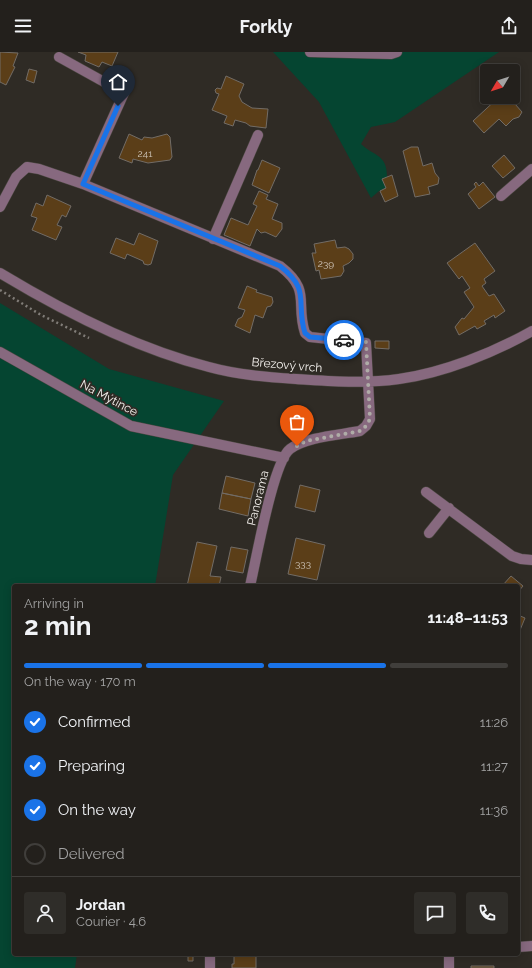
<!DOCTYPE html>
<html lang="en">
<head>
<meta charset="utf-8">
<style>
  :root { --surface:#23201c; --page:#2f2d29; --text:#f1f3f6; --muted:#a3a3a3; --line:#403e3b; --accent:#1a73e8 }
  body { margin:0; font-family:Raleway,sans-serif; background:var(--page); color:var(--text); height:100vh; display:flex; flex-direction:column; font-size:15px; white-space:nowrap }
  * { box-sizing:border-box; margin:0 }
  p { font-size:13px; color:var(--muted) }
  .icon { flex:none; width:22px; height:22px; fill:none; stroke:currentColor; stroke-width:2; stroke-linecap:round; stroke-linejoin:round }
  .map { position:relative; flex:1; overflow:hidden }
  .drawer { position:absolute; left:12px; top:532px; width:508px; height:372px; display:flex; flex-direction:column; background:var(--surface); border-radius:4px; box-shadow:0 2px 10px #0003,0 0 0 1px var(--line) }
  .drawer>* { flex:none }
  .needle { width:26px; rotate:231deg }
  .buttons { position:absolute; left:480px; top:12px; display:grid; gap:8px }
  .buttons a { display:grid; place-items:center; width:40px; height:40px; border-radius:4px; background:var(--surface); box-shadow:0 2px 10px #0003,0 0 0 1px var(--line); font-size:20px }
  .pin { position:absolute; display:grid; place-items:center; width:34px; height:34px; color:#fff; margin:-41px -17px; border-radius:50% 50% 50% 0; rotate:-45deg; box-shadow:0 0 4px #0007 }
  .pin .icon { rotate:45deg }
  .courier { position:absolute; display:grid; place-items:center; width:40px; height:40px; margin:-20px; border:3px solid #1a73e8; border-radius:50%; background:#fff; color:#222; box-shadow:0 1px 5px #0007 }
  .head em { font-style:normal; font-weight:700 }
  .head div { display:flex; flex-direction:column-reverse }
  .head { display:flex; align-items:center; justify-content:space-between; height:68px; padding:0 12px }
  h1 { font-size:26px; font-weight:700; line-height:30px }
  .bar { display:grid; grid-template-columns:repeat(4,1fr); gap:6px 4px; align-content:center; height:48px; padding:0 12px }
  .bar i { height:5px; border-radius:3px; background:var(--line) }
  .bar .active { background:var(--accent) }
  .bar p { grid-column:span 4 }
  .line { display:flex; align-items:center; gap:10px; padding:0 12px; border-top:1px solid var(--line) }
  .line div { flex:1 }
  .round { display:grid; place-items:center; flex:none; width:42px; height:42px; border-radius:4px; background:var(--page) }
  ol { padding:0 12px; list-style:none }
  li { display:flex; align-items:center; gap:12px; height:44px }
  li p { margin-inline-start:auto }
  li .icon { padding:4px; border-radius:50%; background:var(--accent); color:#fff; stroke-width:4 }
  li:last-child { color:var(--muted) }
  li i { width:22px; height:22px; border:2px solid var(--line); border-radius:50% }
  header { display:flex; justify-content:space-between; align-items:center; height:52px; padding:0 12px; background:var(--surface); font-size:18px; font-weight:700 }
  .map>svg:first-child { display:block }
  .green { fill:#054531 }
  .building { fill:#5b3e18; stroke:#726c66 }
  .lines { fill:none; stroke-linecap:round; stroke-linejoin:round }
  .minor-casing { stroke:#4b4741; stroke-width:11 }
  .path { stroke:#817d78; stroke-width:2.5; stroke-dasharray:2 3; stroke-linecap:butt }
  .minor { stroke:#87697f; stroke-width:10 }
  .done { stroke:#afaca7; stroke-width:4; stroke-dasharray:0 7.2 }
  .route { stroke:#1a73e8; stroke-width:5 }
  .labels { text-anchor:middle; dominant-baseline:central; stroke-width:3.5; stroke-linejoin:round; paint-order:stroke }
  .number-label { font-size:10px; fill:#cec4b8 }
  .street-label { font-size:12px; fill:#f4f1ed; stroke:#2f2b25 }
</style>
</head>
<body>
<header><svg class="icon" aria-label="menu" viewBox="0 0 24 24"><path d="M4 6h16M4 12h16M4 18h16"/></svg>Forkly<svg class="icon" aria-label="share" viewBox="0 0 24 24"><path d="M12 15V3M7 8l5-5 5 5M5 13v7h14v-7"/></svg></header>
<div class="map">
<svg width="532" height="916" viewBox="0 0 532 916">
  <rect width="100%" height="100%" fill="#2f2b25"/>
  <path class="green" d="M273 0H499L395 70 371 75 361 92C375 105 387 102 387 125L382 127 386 136 379 139 371 146 319 50Z
    M0 251 109 317 224 349 173 423 155 534H14V902H77L75 916H0Z"/>
  <path class="building" d="M0 0 18 1 13 14 15 15 6 33 0 30Z
    M78 0H118L112 14 102 10 99 15 85 9 86 3Z
    M29 17 37 19 34 31 26 28Z
    M226 24 244 32 239 44 242 50 252 56 268 57 266 76 250 74 246 71 235 68 233 74 224 71 227 64 212 58 219 42 216 41 215 38 217 36 221 37Z
    M513 40 520 47 515 52 522 60 519 65 513 67 506 74 499 67 484 81 473 69 499 45H513Z
    M129 82 142 88 144 85 152 86 167 82 170 85 172 105 170 108 148 111 133 107 132 111 119 106Z
    M411 95H418L423 114 432 111 435 121 439 126 438 132 428 135 430 142 415 145 403 99Z
    M504 103 515 116 503 126 492 114Z
    M262 108 280 116 269 141 252 133 257 118H258Z
    M392 123 398 144 385 150 380 139 386 136 382 127Z
    M476 130 479 134 483 130 495 145 479 157 468 142 476 135 474 132Z
    M259 139 268 143 266 147 278 152 272 167 282 171V177L276 185 265 180 261 181 257 177 250 194 224 183 231 166 248 173 257 154 253 152Z
    M47 143 71 154 66 165 62 163 57 173 62 175 56 188 32 178 37 166 31 164 36 151 43 154Z
    M139 181 158 189 151 212 148 213 144 212 143 209 127 202 125 207 110 201 116 186 134 193Z
    M335 188 337 196 345 195 349 197 353 202V207L349 211 343 214 344 219 341 224 321 227 319 218 316 219 312 201H316L314 192Z
    M475 191 495 219 484 227 486 231 482 234 489 244 494 242 505 259 495 266 494 263 484 269 486 272 477 277 475 274 459 283 455 275 462 266 464 267 474 255 464 240 470 236 462 224 459 227 447 211Z
    M247 234 257 238 256 240 272 245 273 250 271 254 267 255 263 266 255 263 250 281 235 274 238 267 242 265 245 258 238 256Z
    M375 289H389V297L375 296Z
    M226 424 255 431 251 447 222 441Z
    M300 433 320 438 315 460 295 455Z
    M222 441 251 447 248 464 219 457Z
    M296 486 325 493 317 528 288 522Z
    M197 490 217 494 210 524 221 525 219 534H187Z
    M231 495 248 498 243 521 226 518Z
    M511 524 523 534 518 540V534H502Z
    M518 563 525 566 518 583Z
    M188 902H193V909H188Z
    M234 902H256V916H232V912H234Z
    M471 914H494V916H471Z"/>
  <g class="lines">
    <g class="minor-casing">
      <path id="minor" d="M310 0 391 2 397 0
        M59 5 124 41 83 132
        M501 144 532 117
        M0 155 16 125 27 115 39 117 83 132 280 214C312 239 295 250 305 281L310 285 366 291 370 367 366 374 360 379C339 383 306 385 290 397 273 410 256 509 250 534
        M213 187 258 83
        M0 221C63 259 137 297 209 315 238 323 267 325 296 327 330 329 364 332 399 327 443 321 493 301 532 279
        M0 300 131 374 284 406
        M426 440 512 504 521 507 532 508
        M429 481 449 456
        M518 895 532 894
        M449 902V916
        M210 916V902"/>
    </g>
    <path class="path" d="M0 238 41 263 89 286"/>
    <use href="#minor" class="minor"/>
  </g>
  <g class="lines">
    <path class="done" d="M297 394 306 389 360 379 366 374 370 367 366 290 344 288"/>
    <path class="route" d="M118 54 83 132 280 214C312 239 295 250 305 281L310 285 344 288"/>
  </g>
  <g class="labels">
    <g class="number-label">
      <text x="145" y="101">241</text>
      <text x="326" y="211">239</text>
      <text x="303" y="511">333</text>
    </g>
    <g class="street-label">
      <text transform="translate(287 313) rotate(5)">Březový vrch</text>
      <text transform="translate(109 346) rotate(28)">Na Mýtince</text>
      <text transform="translate(258 446) rotate(-76)">Panorama</text>
    </g>
  </g>
</svg>
<div class="buttons">
<a><svg class="needle" viewBox="-14 -14 28 28"><path d="M0-13l5 13h-10z" fill="#e53935"/><path d="M0 13l5-13h-10z" fill="#a3a3a3"/></svg></a>
</div>
<div class="pin" style="left:297px;top:394px;background:#ea580c"><svg class="icon" aria-label="bag" viewBox="0 0 24 24"><path d="M5 8h14l-1 12H6zM9 8a3 3 0 0 1 6 0"/></svg></div>
<div class="pin" style="left:118px;top:54px;background:#1f2937"><svg class="icon" aria-label="home" viewBox="0 0 24 24"><path d="M3 11l9-7 9 7M6 9v11h12V9"/></svg></div>
<div class="courier" style="left:344px;top:288px"><svg class="icon" aria-label="car" viewBox="0 0 24 24"><path d="M5 17H2v-5l4-1 3-4h7l3 4 3 1v5h-3M9 17h6M6 11h13"/><circle cx="7" cy="17" r="2"/><circle cx="17" cy="17" r="2"/></svg></div>
<section class="drawer">
<div class="head"><div><h1>2 min</h1><p>Arriving in</p></div><em>11:48–11:53</em></div>
<div class="bar"><i class="active"></i><i class="active"></i><i class="active"></i><i></i><p>On the way · 170 m</p></div>
<ol>
<li><svg class="icon" aria-label="check" viewBox="0 0 24 24"><path d="M5 12l5 5 9-10"/></svg>Confirmed<p>11:26</p></li>
<li><svg class="icon" aria-label="check" viewBox="0 0 24 24"><path d="M5 12l5 5 9-10"/></svg>Preparing<p>11:27</p></li>
<li><svg class="icon" aria-label="check" viewBox="0 0 24 24"><path d="M5 12l5 5 9-10"/></svg>On the way<p>11:36</p></li>
<li><i></i>Delivered</li>
</ol>
<div class="line" style="height:72px"><a class="round"><svg class="icon" aria-label="person" viewBox="0 0 24 24"><circle cx="12" cy="8" r="4"/><path d="M4 21q1-7 8-7t8 7"/></svg></a><div><b>Jordan</b><p>Courier · 4.6</p></div><a class="round"><svg class="icon" aria-label="chat" viewBox="0 0 24 24"><path d="M4 5h16v11H9l-5 4z"/></svg></a><a class="round"><svg class="icon" aria-label="phone" viewBox="0 0 24 24"><path d="M5 4h4l2 5-3 2q2 4 5 5l2-3 5 2v4C11 20 4 13 5 4z"/></svg></a></div>
</section>
</div>
</body>
</html>
